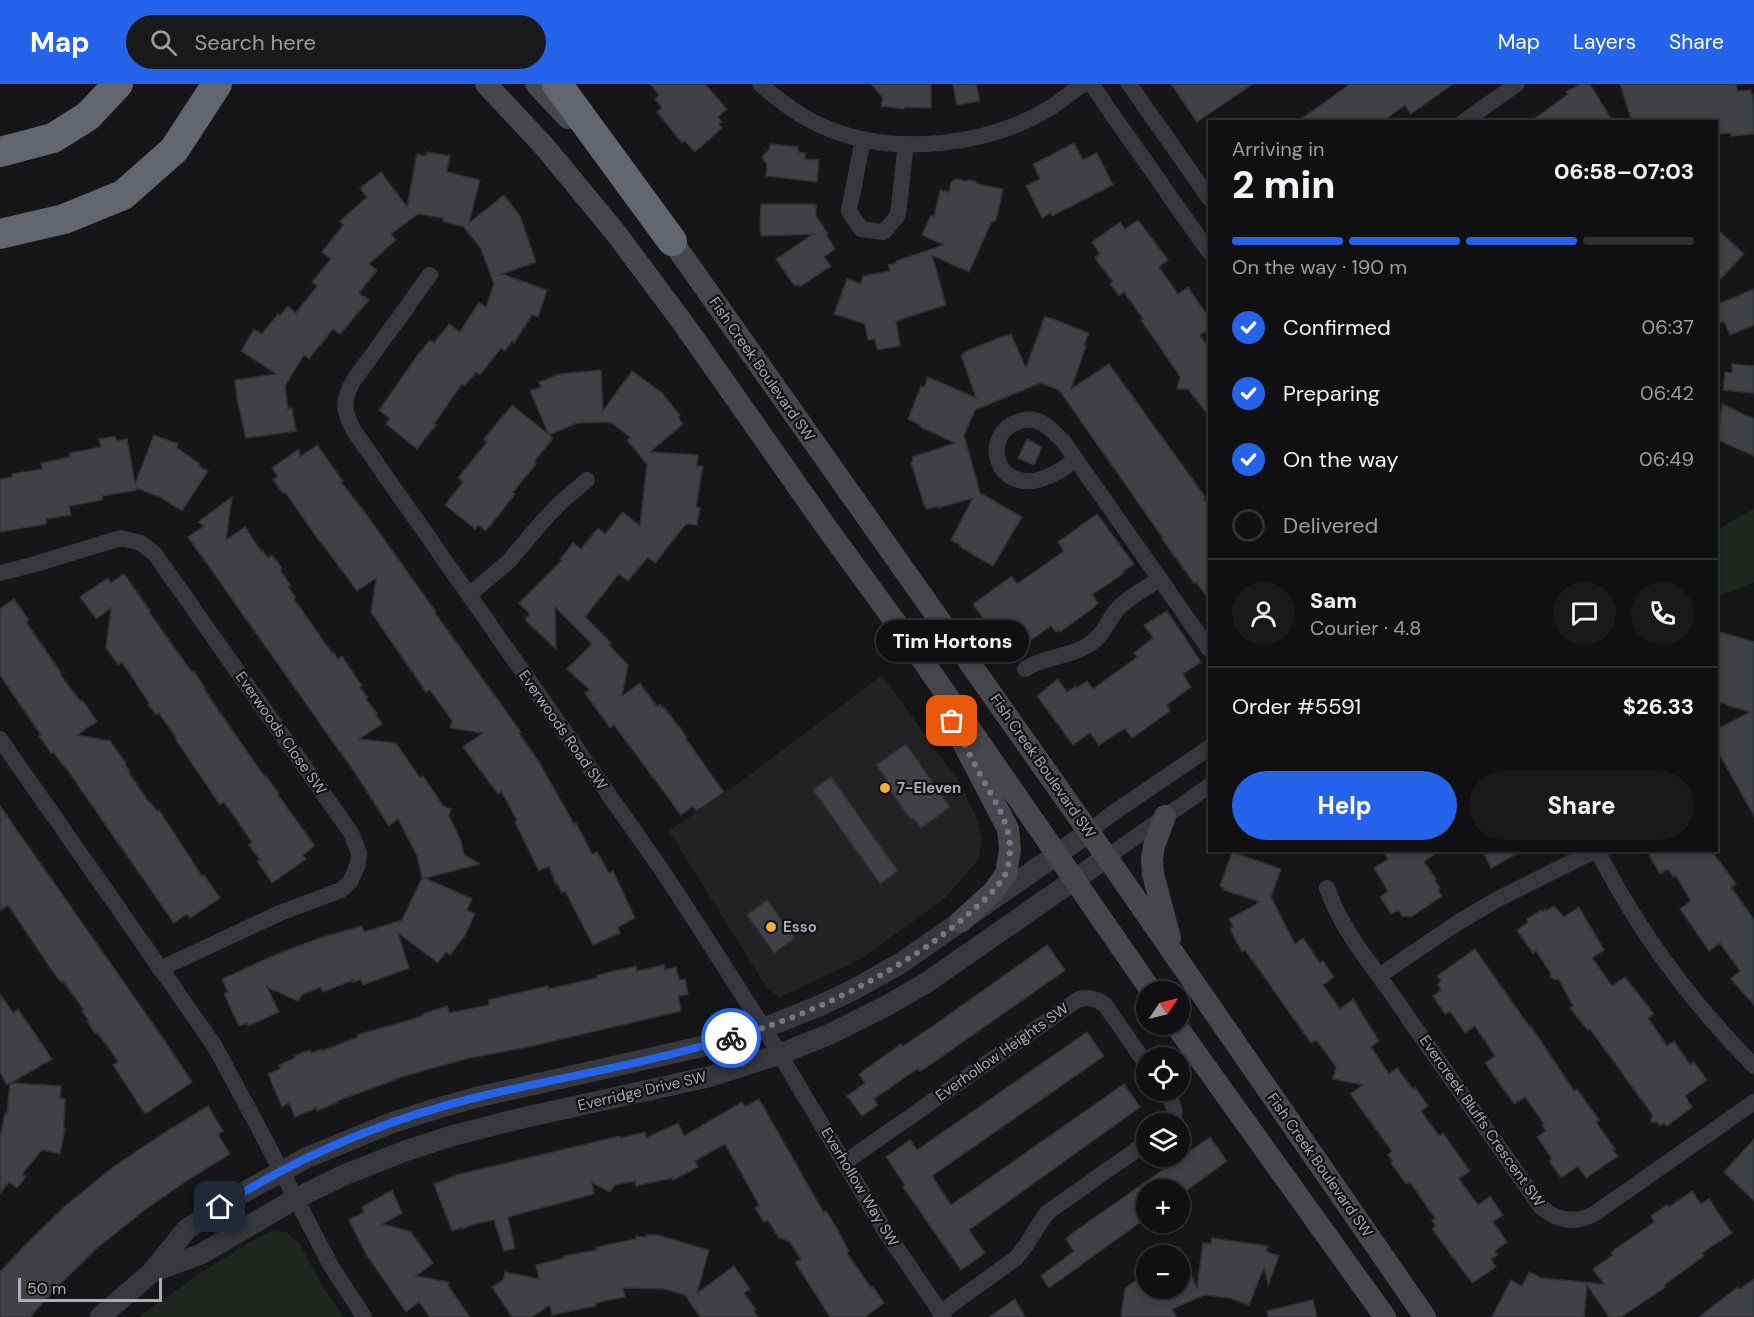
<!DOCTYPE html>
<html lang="en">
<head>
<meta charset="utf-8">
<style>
  :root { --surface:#101012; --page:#19191b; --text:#f1f3f6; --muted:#9c9d9f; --line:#303032; --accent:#2563eb }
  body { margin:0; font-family:"DM Sans",sans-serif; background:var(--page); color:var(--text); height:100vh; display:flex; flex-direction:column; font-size:22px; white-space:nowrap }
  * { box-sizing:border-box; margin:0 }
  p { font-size:20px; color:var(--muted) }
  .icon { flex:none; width:33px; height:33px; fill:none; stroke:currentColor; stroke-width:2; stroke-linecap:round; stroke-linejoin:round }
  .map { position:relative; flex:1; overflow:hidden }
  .sheet { position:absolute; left:1208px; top:36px; width:510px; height:732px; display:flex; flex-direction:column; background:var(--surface); border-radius:0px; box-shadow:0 3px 9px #0003,0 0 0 2px var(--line) }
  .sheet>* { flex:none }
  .needle { width:39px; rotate:55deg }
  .tools { position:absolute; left:1136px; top:897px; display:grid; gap:12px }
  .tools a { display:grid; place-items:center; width:54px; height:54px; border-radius:50%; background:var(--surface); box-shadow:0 3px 9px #0003,0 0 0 2px var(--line); font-size:30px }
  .scale { position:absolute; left:18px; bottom:15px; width:144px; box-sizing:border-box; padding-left:6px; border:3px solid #a8adb8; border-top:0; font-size:16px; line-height:21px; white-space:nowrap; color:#a8adb8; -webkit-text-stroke:4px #111113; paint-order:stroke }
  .pin { position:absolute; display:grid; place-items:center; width:51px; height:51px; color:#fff; margin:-26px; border-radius:12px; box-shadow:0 3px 9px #0006 }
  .courier { position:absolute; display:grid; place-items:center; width:60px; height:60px; margin:-30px; border:4px solid #2563eb; border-radius:50%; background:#fff; color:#222; box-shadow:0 2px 8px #0007 }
  .bubble { position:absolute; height:42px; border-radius:21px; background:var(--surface); box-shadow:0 3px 9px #0003,0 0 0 2px var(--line); font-size:20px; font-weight:800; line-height:42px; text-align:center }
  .summary em { font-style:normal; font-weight:800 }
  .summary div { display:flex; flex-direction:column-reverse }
  .summary { display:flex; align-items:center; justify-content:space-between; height:102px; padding:0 24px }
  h1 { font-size:39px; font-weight:800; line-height:45px }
  .bar { display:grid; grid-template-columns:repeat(4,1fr); gap:9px 6px; align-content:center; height:72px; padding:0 24px }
  .bar i { height:8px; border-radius:4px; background:var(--line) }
  .bar .on { background:var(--accent) }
  .bar p { grid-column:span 4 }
  .line { display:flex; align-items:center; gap:15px; padding:0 24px; border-top:2px solid var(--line) }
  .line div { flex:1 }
  .round { display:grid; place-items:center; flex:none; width:63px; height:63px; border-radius:32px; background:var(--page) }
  ol { padding:0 24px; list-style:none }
  li { display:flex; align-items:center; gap:18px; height:66px }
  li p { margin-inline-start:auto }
  li .icon { padding:6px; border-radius:50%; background:var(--accent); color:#fff; stroke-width:4 }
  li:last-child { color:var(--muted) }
  li i { width:33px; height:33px; border:3px solid var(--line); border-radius:50% }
  .cta { display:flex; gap:12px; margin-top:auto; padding:12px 24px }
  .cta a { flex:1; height:69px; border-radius:36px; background:var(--accent); color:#fff; font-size:24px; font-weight:800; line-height:69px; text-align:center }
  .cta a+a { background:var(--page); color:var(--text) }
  header { display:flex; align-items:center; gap:36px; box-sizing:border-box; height:84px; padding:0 30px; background:var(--accent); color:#fff }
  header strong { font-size:28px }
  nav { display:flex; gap:33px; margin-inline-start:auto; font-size:21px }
  .search { width:420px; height:54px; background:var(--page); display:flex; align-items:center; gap:15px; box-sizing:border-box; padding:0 21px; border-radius:33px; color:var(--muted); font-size:22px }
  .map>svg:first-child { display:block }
  .built { fill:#222225 }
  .green { fill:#1e261f }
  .building { fill:#404145; stroke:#303034; stroke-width:1.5 }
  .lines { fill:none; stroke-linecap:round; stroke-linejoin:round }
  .minor { stroke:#37383d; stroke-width:16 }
  .tertiary { stroke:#37383d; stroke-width:21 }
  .secondary { stroke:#45474d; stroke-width:22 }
  .motorway { stroke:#63666e; stroke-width:30 }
  .done { stroke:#757880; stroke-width:6; stroke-dasharray:0 10.8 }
  .route { stroke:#2563eb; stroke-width:8 }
  .poi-dot { fill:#f2b134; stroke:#111113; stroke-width:2 }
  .labels { text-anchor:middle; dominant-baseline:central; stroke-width:4.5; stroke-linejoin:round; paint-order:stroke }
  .street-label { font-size:15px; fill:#a8adb8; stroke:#111113 }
  .poi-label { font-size:15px; font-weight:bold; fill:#a8adb8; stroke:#111113; text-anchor:start }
</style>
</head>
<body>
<header>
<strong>Map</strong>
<div class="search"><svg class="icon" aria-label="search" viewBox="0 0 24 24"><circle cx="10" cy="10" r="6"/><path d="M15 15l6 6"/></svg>Search here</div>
<nav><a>Map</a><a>Layers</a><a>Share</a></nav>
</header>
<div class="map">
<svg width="1754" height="1233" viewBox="0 0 1754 1233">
  <rect width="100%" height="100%" fill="#161618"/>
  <path class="built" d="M882 591 959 698 975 731 982 755 978 776 945 814 861 875 780 913 767 904 669 747 750 691Z"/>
  <path class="green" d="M1754 425V498L1716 514V446Z
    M271 1147 286 1148 299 1159 323 1203 344 1233H139C181 1202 224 1171 271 1147Z"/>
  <path class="building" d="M650 0H705L727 25 718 33 722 38 719 40 722 44 695 68 685 57 682 59 657 28 662 24 655 15 659 11Z
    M871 0H931V24L904 23V25L881 22 883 14Z
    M953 0H976L980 17 957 21Z
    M1171 0H1253L1197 38Z
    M1350 0H1453L1411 30 1405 21 1382 38H1297Z
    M1579 0H1590L1613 38H1530L1568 10 1566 8Z
    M1620 0H1736L1737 7 1751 6V10H1753L1754 50 1731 52V49L1718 50 1717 38H1632Z
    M1074 59 1083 76 1097 69 1113 101 1052 132 1051 129 1042 134 1026 102 1040 95 1033 80Z
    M770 60 798 63V68L805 69V75L819 76 817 98 766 92 767 81 762 73 769 66Z
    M427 68 450 72 447 88 480 96 469 139 504 111 520 132 536 178 502 190 547 206 538 233 532 231 514 259 512 257 505 267 501 264 480 291 476 288 465 302 462 300 434 340 436 341 417 365 386 340 390 335 379 326 417 272 430 256 434 259 449 240 460 248 479 218 486 223 494 200 481 165 464 143 443 137 444 134 418 130 391 150 396 156 369 180 377 186 359 209 369 216 340 250 333 245 309 275 304 271 285 302 288 325 292 324 296 347 246 354 237 316 235 296 277 290 241 267 254 245 262 250 278 230 280 232 288 222 296 229 317 202 312 198 331 175 322 168 343 141 340 137 367 113 360 104 381 88 407 123 417 70 426 72Z
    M956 95 966 97 969 96 975 97 977 100 1003 105 996 136 991 139 969 188 932 171 946 221 896 237 900 262 877 266 875 255 868 256 865 240 834 230 847 195 861 200 863 192 890 187 888 181 896 179V177L944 161 922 151 931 131 934 133 940 106 949 108 951 98Z
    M761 120H816V132L828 150H826L835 165 824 173 831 182 801 202 794 201 776 175 813 150 761 152 760 145Z
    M1138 136 1168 176 1159 183 1178 210 1188 203 1209 234V245L1200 251 1209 264V332L1188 305H1177L1180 294 1178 289 1141 236 1143 235 1124 208 1119 212 1110 200 1113 198 1095 174 1100 170 1092 158 1120 138 1125 145Z
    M1716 144 1744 170 1716 200Z
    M1754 205V241L1730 251 1724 237 1716 241V221Z
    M1045 232 1089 249 1084 261 1086 262 1071 305 1109 280 1206 414 1204 415 1209 422V516L1196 498 1194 499 1162 455 1163 454 1059 306 1040 299 975 326 964 351 980 409 1022 433 993 482 960 463 961 461 951 456 973 414 938 424V422L927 425 925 421H924L911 378 913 377 912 373 955 359 920 343 921 341 908 335 921 302 924 303 928 293 976 314 961 271 964 270V268L1006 251 1007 252 1011 250 1026 284Z
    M1732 280 1754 282V309L1723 306 1725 288 1732 289Z
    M601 286 603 327 632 287 662 309 680 331 678 333 683 340 650 368 698 371 697 382H703L696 423 700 424 697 441 686 440 655 479 648 473 628 497 619 490 585 533 611 559 609 561 628 581 622 612 640 599 657 623 660 620 662 624 664 623 678 642H679L687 654 686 655 724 708 696 727 693 722 681 731 614 641 610 644 585 609 590 606 567 585 592 560 555 523 556 565 525 536 530 530 519 519 562 476 560 475 573 459 581 465 598 444 605 450 623 428 640 442 647 380 627 356 630 353 610 338 577 339 549 351 530 307 541 303 539 298 559 290Z
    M1722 320 1754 335V372L1718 356Z
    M512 321 553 354 534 378 536 380 513 408 515 410 486 447 478 441 475 445 445 421 463 398 458 394 487 358 484 355Z
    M154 351 178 360 177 364 200 380 199 382 208 387 182 427 160 413 136 404V406L102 412 103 416 69 422 71 431 46 435V440L0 448V395L12 393V390L42 385 41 379 70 373V369L101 363 99 355 115 352 117 357 127 355 135 400Z
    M1027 355 1042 363 1034 381 1018 374Z
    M317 361 343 397 341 398 364 427 436 528 435 529 521 648 519 649 539 678 574 740 576 739 592 770 597 768 609 789 613 787 635 834 618 843 620 849 593 861 565 807 562 809 557 799 556 800 549 782 539 787 515 738 517 736 501 707 498 710 463 663 483 649 450 644 452 637 430 606 426 608 371 528 376 494 357 507 321 458H320L285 408 283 409 273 396 278 392 272 384 299 365 300 373Z
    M232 413 226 456 245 443 261 467 262 466 268 474 272 471 282 484 280 486 291 502 288 503 296 514 294 515 332 569 333 568 338 575 342 572 362 602 360 603 368 614 366 615 377 630 376 631 382 640 359 655 396 659 420 694 423 692 443 722 451 725 449 732 461 757 464 771 480 780 425 794 472 815 467 826 475 830 464 853 450 871 446 868 438 879 398 849 409 884 363 901 361 896 353 898V896L323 908 321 903 302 911 298 917 267 903 279 928 248 942 247 939 239 942 224 910 228 908 222 895 277 870 323 853 362 842 364 848 402 836 422 794 417 772 398 735 389 742 355 689 188 453 204 442 198 438Z
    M1097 430 1134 480 1123 487 1124 489 1092 511 1098 519 1095 521 1096 522 1060 548 1059 546 1056 548 1051 542 1028 558 1026 555 1005 568 973 520 1012 492 1017 500 1064 467 1058 458Z
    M124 490 150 527 149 528 178 569 192 588 194 587 205 604 204 605 252 675 266 694 267 693 279 710 278 711 315 762 303 771 306 775 272 799 257 777 260 776 249 761 252 758 224 718 220 721 176 656 177 655 159 629 156 631 148 620 149 619 122 578 118 581 106 564 111 524 96 535 80 513 108 494 111 499Z
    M14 515 29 536 26 538 61 589 60 590 80 617 82 616 97 637 77 651 110 657 126 679 125 680 130 688 129 689 149 718H150L157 727 159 726 202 792 204 791 220 814 190 834 187 830 174 839 68 687 53 668 51 669 39 652 41 651 0 591V525Z
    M1167 527 1201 578 1183 590 1191 603 1167 621 1170 627 1132 654 1125 644 1099 661 1090 649 1073 661 1037 612 1058 595 1067 608 1076 602 1077 604 1087 597 1093 605 1137 573 1134 569 1153 554 1144 541Z
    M1720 548 1754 558V732L1716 664V646L1750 628 1726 621V620L1716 617V549L1719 550Z
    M906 660 950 723 921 744 914 735 911 736 884 698 887 696 876 681Z
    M831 693 898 787 880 800 813 706Z
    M0 722 158 947 192 998 145 1030 113 981 118 977 97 948 95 949 87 937 88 936 82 927 84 926 63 897 61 898 53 888 8 821 0 827Z
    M1382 766H1440L1424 778 1436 795 1435 796 1440 804 1438 806 1442 812 1411 833 1402 832 1398 826 1391 830 1380 813 1388 807 1374 784 1388 775Z
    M1482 766H1524L1491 784Z
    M1646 766H1711L1736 800 1731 803 1754 836V921L1731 895 1740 887 1720 859 1709 867 1680 825 1691 817 1676 792 1673 793 1668 785 1660 790Z
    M1232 768 1281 785 1271 813 1295 860 1303 854 1320 879 1323 877 1334 893 1323 901 1340 925 1353 915 1379 957 1371 963 1389 990 1397 984 1413 1005 1415 1003 1428 1022 1421 1027 1439 1052 1443 1049 1470 1087 1459 1095 1478 1121 1490 1112 1503 1131 1493 1138 1507 1158 1495 1167 1498 1171 1491 1175 1496 1183 1472 1199 1432 1145 1436 1142 1432 1136 1435 1134 1410 1098 1406 1100 1391 1079 1393 1078 1388 1071 1392 1067 1350 1010 1363 1001 1333 995 1336 983 1321 962 1316 956 1311 959 1245 866 1242 868 1230 845 1233 843 1229 835 1260 818 1224 806V804L1220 802Z
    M767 816 795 854 774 869 747 831Z
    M1554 822 1564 833 1579 823 1604 866 1592 874 1612 902 1625 893 1654 930 1648 934 1667 962 1674 957 1690 981 1694 978 1707 996 1685 1012 1692 1023 1690 1025 1667 1042 1664 1039 1660 1042 1657 1038H1651L1652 1030 1590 945 1588 946 1570 924 1573 922 1559 896 1550 894 1551 890 1536 867 1533 869 1517 846 1528 838 1527 835 1541 826 1542 828 1545 825 1546 827Z
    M1047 861 1065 886 1060 890 924 985 919 987 917 985 874 1015 878 1021 862 1032 847 1012 865 999 859 990 901 960 903 962 940 937Z
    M1475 865 1529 942 1530 941 1574 1007 1577 1005 1599 1036 1596 1038 1615 1065 1613 1066 1618 1072 1586 1094 1578 1082 1561 1094 1549 1077 1552 1075 1537 1053 1546 1047 1542 1041 1544 1040 1525 1013 1514 1020 1485 979 1495 972 1475 942 1465 949 1450 927 1445 930 1433 912 1441 906 1437 900 1441 897 1437 892Z
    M664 881 665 886 676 883 679 896 685 895 688 910 678 912 681 927 532 962 465 975 394 995 395 996 337 1017 338 1018 317 1027 316 1024 295 1033 289 1019 282 1023 268 990 280 985 279 981 295 974 294 972 310 966 311 969 322 965V967L358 953 357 951 423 932 422 930 447 922 449 929 489 921 488 916 548 902V905L597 894V891L636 882 637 887Z
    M0 910 13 929 18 925 52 975 11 999 61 1002 60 1014 65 1015 64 1044 65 1045 60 1070 42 1066 22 1090 26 1093 17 1104 9 1098 0 1109V1053L5 1029 7 1030 10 999 7 1001 0 988Z
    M1087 948 1104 972 932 1092 951 1121 1124 1000 1140 1023 969 1146 985 1169 961 1186 903 1103 905 1101 886 1073 910 1056 917 1066Z
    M759 1015 824 1129 826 1127 836 1143 849 1167 847 1169 871 1204 873 1203 884 1219 865 1233H830L795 1178 801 1175 789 1157 779 1154 768 1136 764 1138 755 1124 759 1121 725 1060 695 1077 698 1083 673 1096 672 1094 636 1102 635 1097 615 1101 610 1108 592 1099 594 1110 508 1133 515 1164 504 1167 494 1136 474 1140 462 1145V1143L452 1147 434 1100 460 1090 599 1057 620 1052 621 1054 645 1048 646 1054 678 1039 684 1052 742 1018 745 1023Z
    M208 1022 223 1047 218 1050 230 1070 191 1094 146 1125 96 1165 59 1201 30 1233H0V1188L25 1161 63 1124 113 1083 164 1049Z
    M1210 1053 1227 1077 1187 1106H1146V1134L1049 1204 1041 1192 1074 1167 1066 1155 1071 1150Z
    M1754 1055V1117L1724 1088Z
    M392 1106 402 1129 383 1140 411 1148 433 1179 416 1192 449 1198 448 1202 470 1233H430L419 1218 406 1228 366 1170 349 1136 364 1128 362 1123Z
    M1692 1107 1701 1120 1709 1115 1732 1149 1702 1169 1704 1172 1664 1201 1666 1203 1621 1233H1609L1587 1201 1584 1233H1492L1511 1196 1522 1202 1529 1188 1541 1194 1604 1200 1593 1185 1613 1171 1611 1169 1614 1166 1654 1138 1651 1132 1667 1121 1669 1123Z
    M647 1151H657L709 1166 697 1209 734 1182 750 1205 744 1209 756 1226 754 1227 758 1233H700L685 1211 665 1205 623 1204 625 1213 595 1219 596 1222 552 1231 550 1221 532 1233H512L492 1203 503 1196 505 1188 539 1195 536 1181 564 1174 563 1172 597 1166 596 1163 636 1155V1152L647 1153Z
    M1212 1154 1268 1162 1266 1167 1279 1172 1268 1201 1264 1183 1249 1221 1230 1214 1204 1211 1172 1225 1177 1233H1121L1125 1204 1146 1190V1204H1179V1163L1197 1204 1203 1159 1211 1160Z
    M1754 1195V1233H1699L1738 1203 1740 1205Z
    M1015 1215 1025 1233H989Z
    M1313 1216 1317 1233H1268L1267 1227Z"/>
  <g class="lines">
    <path class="minor" d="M760 0C781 18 803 35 829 45 896 72 988 62 1050 24 1061 17 1072 8 1083 0
      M1091 0 1209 168
      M1129 0 1209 114
      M1463 38 1517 0
      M863 55 849 127 861 145 884 148 898 131 906 60
      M430 191 354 296C342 316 343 327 354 347L668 795 764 944 887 1150 944 1233
      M1076 375C1066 383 1056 390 1044 394 995 412 979 349 1020 337 1027 335 1035 335 1042 339 1050 343 1056 351 1063 357L1209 565
      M0 489 32 481 121 454 141 459 155 470 351 749 359 769 358 780 350 798 341 806 280 829 160 885
      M469 511 508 478 542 438 561 418 587 396
      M1025 585C1045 572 1071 573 1090 560 1102 552 1107 539 1115 528 1126 514 1146 504 1160 495
      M0 655 214 961 262 1050 330 1180 364 1233
      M1089 748 1110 731 1209 664
      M1596 766 1496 816 1457 839 1379 892 1541 1123C1557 1137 1575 1140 1594 1130L1754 1018
      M1597 766C1638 847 1691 918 1754 982
      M1107 773 1209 702
      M1327 804C1339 838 1358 863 1379 892
      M1165 1006C1172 1017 1178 1027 1171 1040
      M844 1079 1077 916C1088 912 1096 914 1105 921L1146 980
      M940 1229 1016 1174C1029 1160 1036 1143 1048 1128L1146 1059"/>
    <path class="tertiary" d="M152 1188 201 1170 295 1115 344 1091 405 1067 451 1052 522 1034 708 993 780 970 830 950 888 921 926 899 1107 773
      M100 1233 152 1188 187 1145 237 1112 306 1074 391 1039 435 1025 478 1013 713 960 764 944 819 922 851 907 901 879 1089 748"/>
    <path class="secondary" d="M486 0 544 62 615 148 683 239 824 440 912 561 1152 908
      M536 0 568 34
      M662 146 672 157 1120 792 1425 1233
      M1165 732 1154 762 1152 776 1153 790 1170 854
      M960 838 993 808 1006 790 1010 766 1008 745 960 653
      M1175 940 1385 1233"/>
    <path class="motorway" d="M557 0 672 157
      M0 68 53 54 88 32 118 0
      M0 150 64 135 123 111 174 66 217 0"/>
  </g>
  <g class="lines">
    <path class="done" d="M731 954C815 930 909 884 974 825 985 815 997 805 1005 791 1008 785 1010 772 1010 765 1010 739 994 716 982 694 972 675 962 656 952 637"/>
    <path class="route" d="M220 1123C298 1072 388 1035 478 1013 562 993 648 979 731 954"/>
  </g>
  <g class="poi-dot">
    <circle cx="885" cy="704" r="6"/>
    <circle cx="771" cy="843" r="6"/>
  </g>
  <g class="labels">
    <g class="street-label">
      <text transform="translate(762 285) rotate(55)">Fish Creek Boulevard SW</text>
      <text transform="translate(563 646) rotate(55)">Everwoods Road SW</text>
      <text transform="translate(281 649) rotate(55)">Everwoods Close SW</text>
      <text transform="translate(1043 682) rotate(55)">Fish Creek Boulevard SW</text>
      <text transform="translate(1002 968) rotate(-35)">Everhollow Heights SW</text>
      <text transform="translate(642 1007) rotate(-13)">Everridge Drive SW</text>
      <text transform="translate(1482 1037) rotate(55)">Evercreek Bluffs Crescent SW</text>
      <text transform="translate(1320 1081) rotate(55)">Fish Creek Boulevard SW</text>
      <text transform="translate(860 1103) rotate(59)">Everhollow Way SW</text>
    </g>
    <g class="poi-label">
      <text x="897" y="704">7-Eleven</text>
      <text x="783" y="843">Esso</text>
    </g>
  </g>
</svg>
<div class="tools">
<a><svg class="needle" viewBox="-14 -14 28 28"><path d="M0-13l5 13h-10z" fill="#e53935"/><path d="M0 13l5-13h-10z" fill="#9c9d9f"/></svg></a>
<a><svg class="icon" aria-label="locate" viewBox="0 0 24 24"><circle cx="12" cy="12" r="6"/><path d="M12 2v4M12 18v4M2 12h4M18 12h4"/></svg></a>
<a><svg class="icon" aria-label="layers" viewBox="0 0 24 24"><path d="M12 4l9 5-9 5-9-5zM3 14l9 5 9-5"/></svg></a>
<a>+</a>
<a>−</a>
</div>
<div class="scale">50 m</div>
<div class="pin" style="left:952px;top:637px;background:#ea580c"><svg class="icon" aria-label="bag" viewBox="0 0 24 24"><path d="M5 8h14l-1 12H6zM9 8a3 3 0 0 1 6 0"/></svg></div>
<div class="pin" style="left:220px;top:1123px;background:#1f2937"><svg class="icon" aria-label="home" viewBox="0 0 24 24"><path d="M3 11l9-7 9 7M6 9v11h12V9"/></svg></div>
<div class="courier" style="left:731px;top:954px"><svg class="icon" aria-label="bike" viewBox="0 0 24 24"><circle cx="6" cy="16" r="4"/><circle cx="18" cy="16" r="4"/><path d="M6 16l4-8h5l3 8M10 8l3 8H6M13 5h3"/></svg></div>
<div class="bubble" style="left:876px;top:536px;width:153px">Tim Hortons</div>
<section class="sheet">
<div class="summary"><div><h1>2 min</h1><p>Arriving in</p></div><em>06:58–07:03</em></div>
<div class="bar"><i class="on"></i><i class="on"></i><i class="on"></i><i></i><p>On the way · 190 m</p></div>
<ol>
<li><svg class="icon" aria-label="check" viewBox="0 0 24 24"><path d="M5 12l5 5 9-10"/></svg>Confirmed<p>06:37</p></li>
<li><svg class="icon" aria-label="check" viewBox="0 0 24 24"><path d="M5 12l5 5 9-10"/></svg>Preparing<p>06:42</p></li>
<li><svg class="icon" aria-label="check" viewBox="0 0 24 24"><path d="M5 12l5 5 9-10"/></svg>On the way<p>06:49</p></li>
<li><i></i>Delivered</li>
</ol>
<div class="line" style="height:108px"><a class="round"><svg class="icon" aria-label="person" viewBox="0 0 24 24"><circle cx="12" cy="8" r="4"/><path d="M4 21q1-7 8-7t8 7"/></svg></a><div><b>Sam</b><p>Courier · 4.8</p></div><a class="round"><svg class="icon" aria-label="chat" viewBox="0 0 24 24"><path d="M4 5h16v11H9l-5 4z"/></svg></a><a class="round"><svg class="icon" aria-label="phone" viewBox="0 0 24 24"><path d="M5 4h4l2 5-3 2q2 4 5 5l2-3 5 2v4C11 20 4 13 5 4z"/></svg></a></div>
<div class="line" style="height:78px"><div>Order #5591</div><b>$26.33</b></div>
<div class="cta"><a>Help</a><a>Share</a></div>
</section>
</div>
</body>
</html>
